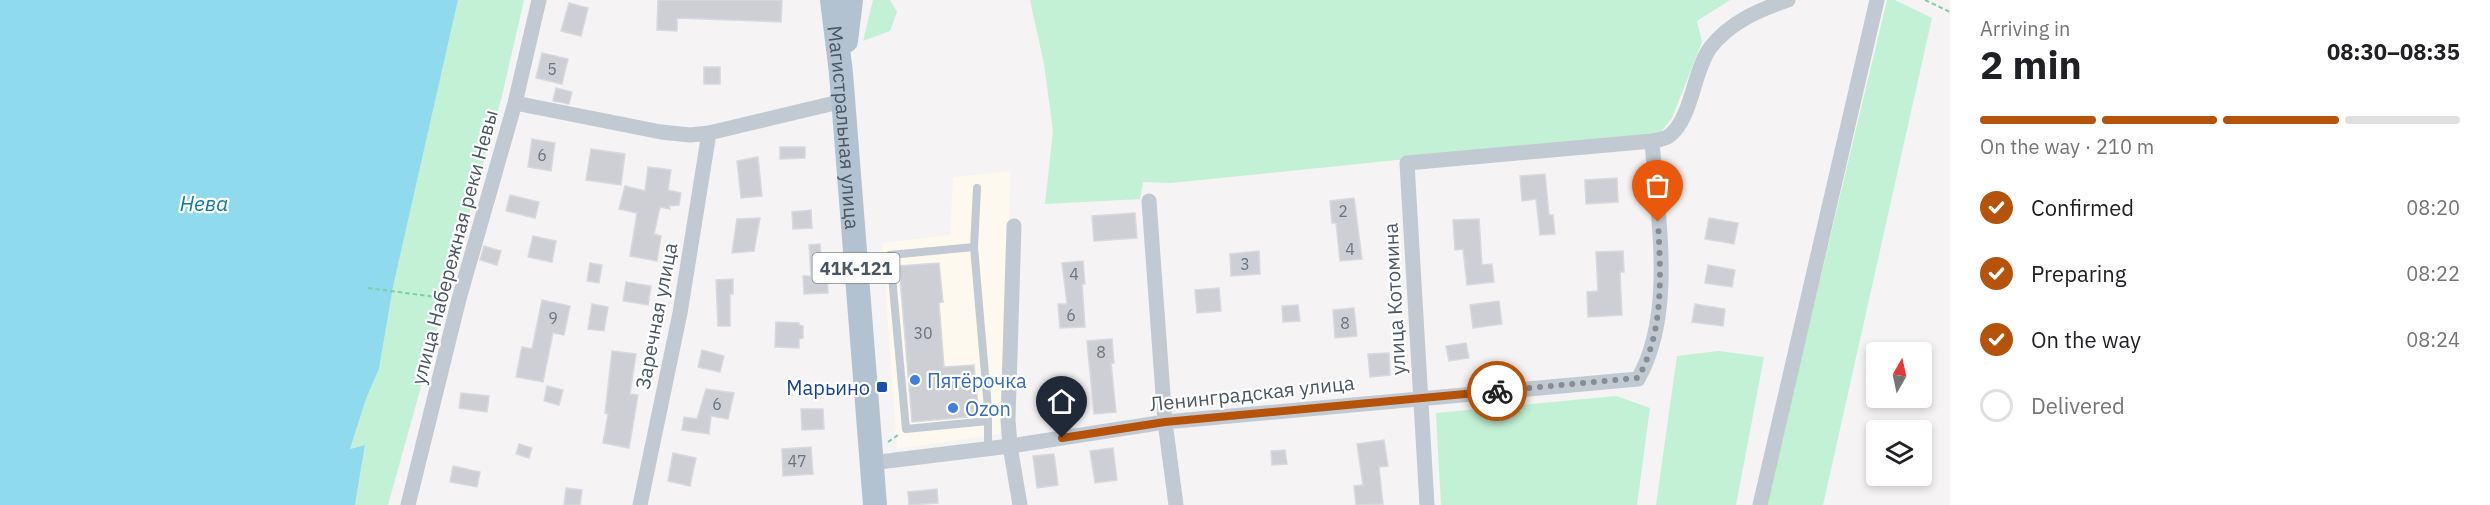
<!DOCTYPE html>
<html lang="en">
<head>
<meta charset="utf-8">
<style>
  :root { --surface:#fff; --page:#f2f2f2; --text:#202124; --muted:#757577; --line:#e0e0e0; --accent:#b45309 }
  body { margin:0; font-family:"IBM Plex Sans",sans-serif; background:var(--page); color:var(--text); height:100vh; display:flex; flex-direction:column; font-size:22px; white-space:nowrap }
  * { box-sizing:border-box; margin:0 }
  p { font-size:20px; color:var(--muted) }
  .icon { flex:none; width:33px; height:33px; fill:none; stroke:currentColor; stroke-width:2; stroke-linecap:round; stroke-linejoin:round }
  .map { position:relative; flex:1; overflow:hidden }
  .panel { display:flex; flex-direction:column; background:var(--surface); width:540px }
  .panel>* { flex:none }
  .needle { width:39px; rotate:9deg }
  .tools { position:absolute; left:1866px; top:342px; display:grid; gap:12px }
  .tools a { display:grid; place-items:center; width:66px; height:66px; border-radius:6px; background:var(--surface); box-shadow:0 3px 9px #0003; font-size:30px }
  .pin { position:absolute; display:grid; place-items:center; width:51px; height:51px; color:#fff; margin:-62px -26px; border-radius:50% 50% 50% 0; rotate:-45deg; box-shadow:0 0 6px #0007 }
  .pin .icon { rotate:45deg }
  .courier { position:absolute; display:grid; place-items:center; width:60px; height:60px; margin:-30px; border:4px solid #b45309; border-radius:50%; background:#fff; color:#222; box-shadow:0 2px 8px #0007 }
  .headline em { font-style:normal; font-weight:700 }
  .headline div { display:flex; flex-direction:column-reverse }
  .headline { display:flex; align-items:center; justify-content:space-between; height:102px; padding:0 30px }
  h1 { font-size:39px; font-weight:700; line-height:45px }
  .bar { display:grid; grid-template-columns:repeat(4,1fr); gap:9px 6px; align-content:center; height:72px; padding:0 30px }
  .bar i { height:8px; border-radius:4px; background:var(--line) }
  .bar .on { background:var(--accent) }
  .bar p { grid-column:span 4 }
  ol { padding:0 30px; list-style:none }
  li { display:flex; align-items:center; gap:18px; height:66px }
  li p { margin-inline-start:auto }
  li .icon { padding:6px; border-radius:50%; background:var(--accent); color:#fff; stroke-width:4 }
  li:last-child { color:var(--muted) }
  li i { width:33px; height:33px; border:3px solid var(--line); border-radius:50% }
  main { display:flex; flex:1; min-height:0 }
  .map>svg:first-child { display:block }
  .commercial { fill:#fdf9ef }
  .green { fill:#c3f1d5 }
  .water { fill:#90daee }
  .building { fill:#cdcfd5; stroke:#d7d9de; stroke-width:1.5 }
  .lines { fill:none; stroke-linecap:round; stroke-linejoin:round }
  .path { stroke:#7ad0a6; stroke-width:2; stroke-dasharray:4.5 3; stroke-linecap:butt }
  .service { stroke:#c1cad2; stroke-width:8 }
  .minor { stroke:#c1cad2; stroke-width:15 }
  .primary { stroke:#b3c2d1; stroke-width:24 }
  .done { stroke:#868d94; stroke-width:6; stroke-dasharray:0 10.8 }
  .route { stroke:#b45309; stroke-width:8 }
  .shop-dot { fill:#3f7fe0; stroke:#fff; stroke-width:2 }
  .transit-dot { fill:#1a4fb4; stroke:#fff; stroke-width:2 }
  .labels { text-anchor:middle; dominant-baseline:central; stroke-width:4.5; stroke-linejoin:round; paint-order:stroke }
  .number-label { font-size:16px; fill:#6b747e }
  .shield { fill:#fff; stroke:#808990; stroke-width:1.5 }
  .shield-label { font-size:18px; font-weight:bold; fill:#4a5661 }
  .street-label { font-size:20px; fill:#4a5661; stroke:#fff }
  .shop-label { font-size:20px; fill:#366cbe; stroke:#fff; text-anchor:start }
  .transit-label { font-size:20px; fill:#164399; stroke:#fff; text-anchor:end }
  .water-label { font-size:21px; font-style:italic; fill:#0c7c9b; stroke:#fff }
</style>
</head>
<body>
<main>
<div class="map">
<svg width="1950" height="505" viewBox="0 0 1950 505">
  <rect width="100%" height="100%" fill="#f5f3f3"/>
  <path class="commercial" d="M1011 171 1000 434 897 449 882 243 950 235 953 177Z"/>
  <path class="green" d="M458 0H524L502 96 388 505H355L365 445 350 449 366 399 379 369 393 287Z
    M873 0H890L897 12 890 31 863 41Z
    M1030 0H1730L1697 21 1702 42 1672 118 1660 133 1171 183 1143 182 1140 199 1045 204 1053 131 1044 64Z
    M1887 0H1895L1932 18 1823 505H1766Z
    M1719 351 1764 357 1736 505H1656L1677 356Z
    M1616 396 1650 408 1637 505H1441L1436 413Z"/>
  <path class="water" d="M0 0H458L393 287 379 369 366 399 350 449 365 445 355 505H0Z"/>
  <path class="building" d="M658 0H782L781 22 677 18V31L657 30Z
    M569 3 588 8 581 36 561 31Z
    M542 53 568 59 562 84 536 78Z
    M704 67H720V84H704Z
    M556 88 572 92 569 104 553 101Z
    M532 139 555 143 551 171 528 167Z
    M780 147H805V158L780 159Z
    M591 149 625 154 621 185 586 180Z
    M758 157 762 196 741 198 737 161Z
    M648 167 671 170 668 190 681 193 679 205 669 206 670 209 660 207 654 234 661 236 657 261 630 256 637 213 619 209 625 186 645 191Z
    M1545 174 1549 215H1553L1555 234 1540 235 1536 199 1522 201 1520 176Z
    M1617 178 1618 202 1586 204 1585 180Z
    M510 195 539 202 535 218 506 211Z
    M1354 198 1362 259 1340 261 1336 223H1332L1330 201Z
    M811 210 812 228 793 229 792 212Z
    M1135 213 1137 238 1094 241 1092 216Z
    M760 218 754 251 732 253 737 219Z
    M1709 218 1738 223 1734 244 1705 239Z
    M1479 219 1482 265 1492 264 1494 282 1467 285 1463 249 1455 250 1453 220Z
    M533 236 556 241 552 262 528 257Z
    M820 244 823 275H827L828 293 804 294 803 276H811L809 245Z
    M484 246 501 251 497 265 480 260Z
    M1259 251 1260 274 1231 276 1230 254Z
    M1623 251 1624 272H1620L1622 315 1588 317 1587 292 1598 291 1596 252Z
    M1083 261 1085 284H1082L1085 327 1060 328 1058 304H1067L1062 263Z
    M590 263 602 265 599 283 587 281Z
    M939 263 943 302 939 303 944 367 974 365 979 416 912 422 899 266Z
    M1708 265 1735 270 1732 287 1705 283Z
    M733 279V294H730V326H718L716 280Z
    M626 282 651 286 648 305 623 301Z
    M1219 288 1221 311 1197 313 1195 290Z
    M542 300 570 306 564 335 553 333 543 382 516 377 522 347 532 349Z
    M1499 301 1502 324 1473 328 1470 305Z
    M592 304 608 307 604 331 588 329Z
    M1695 304 1725 309 1723 326 1692 322Z
    M1298 305 1300 321 1283 322 1282 306Z
    M1354 308 1357 336 1335 338 1333 310Z
    M776 322 799 323V325L803 326V338L799 339V348L775 347Z
    M1112 339 1114 363H1111L1116 412 1094 414 1087 341Z
    M1466 343 1469 358 1449 361 1446 346Z
    M702 350 724 356 720 372 698 367Z
    M612 351 636 354 630 394 638 395 629 448 603 443 608 414 605 413Z
    M1389 353 1390 375 1370 377 1368 354Z
    M547 386 563 390 559 405 544 401Z
    M706 389 734 393 728 419 711 416 709 434 682 430 684 417 697 419Z
    M461 393 489 396 487 412 459 408Z
    M801 409H823L824 429 802 430Z
    M1384 440 1388 466 1379 467 1383 504 1356 505 1354 486 1363 485 1357 444Z
    M519 444 532 448 529 458 516 454Z
    M811 447 813 474 783 476 782 449Z
    M1113 448 1117 480 1095 483 1090 451Z
    M1285 450 1287 464 1272 465 1271 451Z
    M673 453 696 458 690 486 668 481Z
    M1054 454 1058 485 1037 488 1033 456Z
    M453 466 480 472 477 487 450 482Z
    M566 488 582 490 580 505H564Z
    M937 489 938 503 909 505 908 492Z"/>
  <g class="lines">
    <path class="path" d="M1925 0 1950 12
      M368 288 444 298
      M888 442 898 435"/>
    <path class="service" d="M977 188 974 247 988 409V448
      M974 247 890 255 906 429 988 421"/>
    <path class="minor" d="M515 103 661 132 690 135 709 133 843 101
      M1149 201 1165 422 1176 505
      M1014 226 1008 419 1010 446 1020 505
      M871 463 1010 446 1165 422 1638 379C1676 312 1657 215 1652 141
      M408 505 459 299 515 103 539 0
      M640 505 680 313 709 133
      M1427 505 1407 163 1652 141C1657 140 1665 139 1669 136 1692 119 1693 72 1710 48 1730 22 1759 10 1788 0
      M1760 505 1877 0"/>
    <g class="primary">
      <path id="s1" d="M832 0 841 73 875 505"/>
      <path d="M846 41 851 0"/>
    </g>
  </g>
  <g class="lines">
    <path class="done" d="M1497 391 1638 378C1664 332 1661 274 1658 222"/>
    <path class="route" d="M1062 438 1165 422 1497 391"/>
  </g>
  <g class="shop-dot">
    <circle cx="915" cy="380" r="6"/>
    <circle cx="953" cy="408" r="6"/>
  </g>
  <rect class="transit-dot" x="876" y="381" width="12" height="12" rx="3"/>
  <g class="labels">
    <g class="number-label">
      <text x="552" y="69">5</text>
      <text x="542" y="155">6</text>
      <text x="1343" y="211">2</text>
      <text x="1350" y="249">4</text>
      <text x="1245" y="264">3</text>
      <text x="1074" y="274">4</text>
      <text x="1071" y="315">6</text>
      <text x="553" y="318">9</text>
      <text x="1345" y="323">8</text>
      <text x="923" y="333">30</text>
      <text x="1101" y="352">8</text>
      <text x="717" y="404">6</text>
      <text x="797" y="461">47</text>
    </g>
    <rect class="shield" x="812.5" y="253" width="87" height="30" rx="4.5"/>
    <g class="shield-label">
      <text x="856" y="268">41К-121</text>
    </g>
    <g class="street-label">
      <text stroke="none"><textPath href="#s1" startOffset="128">Магистральная улица</textPath></text>
      <text transform="translate(454 247) rotate(-75)">улица Набережная реки Невы</text>
      <text transform="translate(1394 299) rotate(-93)">улица Котомина</text>
      <text transform="translate(656 316) rotate(-79)">Заречная улица</text>
      <text transform="translate(1252 393) rotate(-6)">Ленинградская улица</text>
    </g>
    <g class="shop-label">
      <text x="927" y="380">Пятёрочка</text>
      <text x="965" y="408">Ozon</text>
    </g>
    <g class="transit-label">
      <text x="870" y="387">Марьино</text>
    </g>
    <g class="water-label">
      <text x="204" y="203">Нева</text>
    </g>
  </g>
</svg>
<div class="tools">
<a><svg class="needle" viewBox="-14 -14 28 28"><path d="M0-13l5 13h-10z" fill="#e53935"/><path d="M0 13l5-13h-10z" fill="#757577"/></svg></a>
<a><svg class="icon" aria-label="layers" viewBox="0 0 24 24"><path d="M12 4l9 5-9 5-9-5zM3 14l9 5 9-5"/></svg></a>
</div>
<div class="pin" style="left:1658px;top:222px;background:#ea580c"><svg class="icon" aria-label="bag" viewBox="0 0 24 24"><path d="M5 8h14l-1 12H6zM9 8a3 3 0 0 1 6 0"/></svg></div>
<div class="pin" style="left:1062px;top:438px;background:#1f2937"><svg class="icon" aria-label="home" viewBox="0 0 24 24"><path d="M3 11l9-7 9 7M6 9v11h12V9"/></svg></div>
<div class="courier" style="left:1497px;top:391px"><svg class="icon" aria-label="bike" viewBox="0 0 24 24"><circle cx="6" cy="16" r="4"/><circle cx="18" cy="16" r="4"/><path d="M6 16l4-8h5l3 8M10 8l3 8H6M13 5h3"/></svg></div>
</div>
<section class="panel">
<div class="headline"><div><h1>2 min</h1><p>Arriving in</p></div><em>08:30–08:35</em></div>
<div class="bar"><i class="on"></i><i class="on"></i><i class="on"></i><i></i><p>On the way · 210 m</p></div>
<ol>
<li><svg class="icon" aria-label="check" viewBox="0 0 24 24"><path d="M5 12l5 5 9-10"/></svg>Confirmed<p>08:20</p></li>
<li><svg class="icon" aria-label="check" viewBox="0 0 24 24"><path d="M5 12l5 5 9-10"/></svg>Preparing<p>08:22</p></li>
<li><svg class="icon" aria-label="check" viewBox="0 0 24 24"><path d="M5 12l5 5 9-10"/></svg>On the way<p>08:24</p></li>
<li><i></i>Delivered</li>
</ol>
</section>
</main>
</body>
</html>
